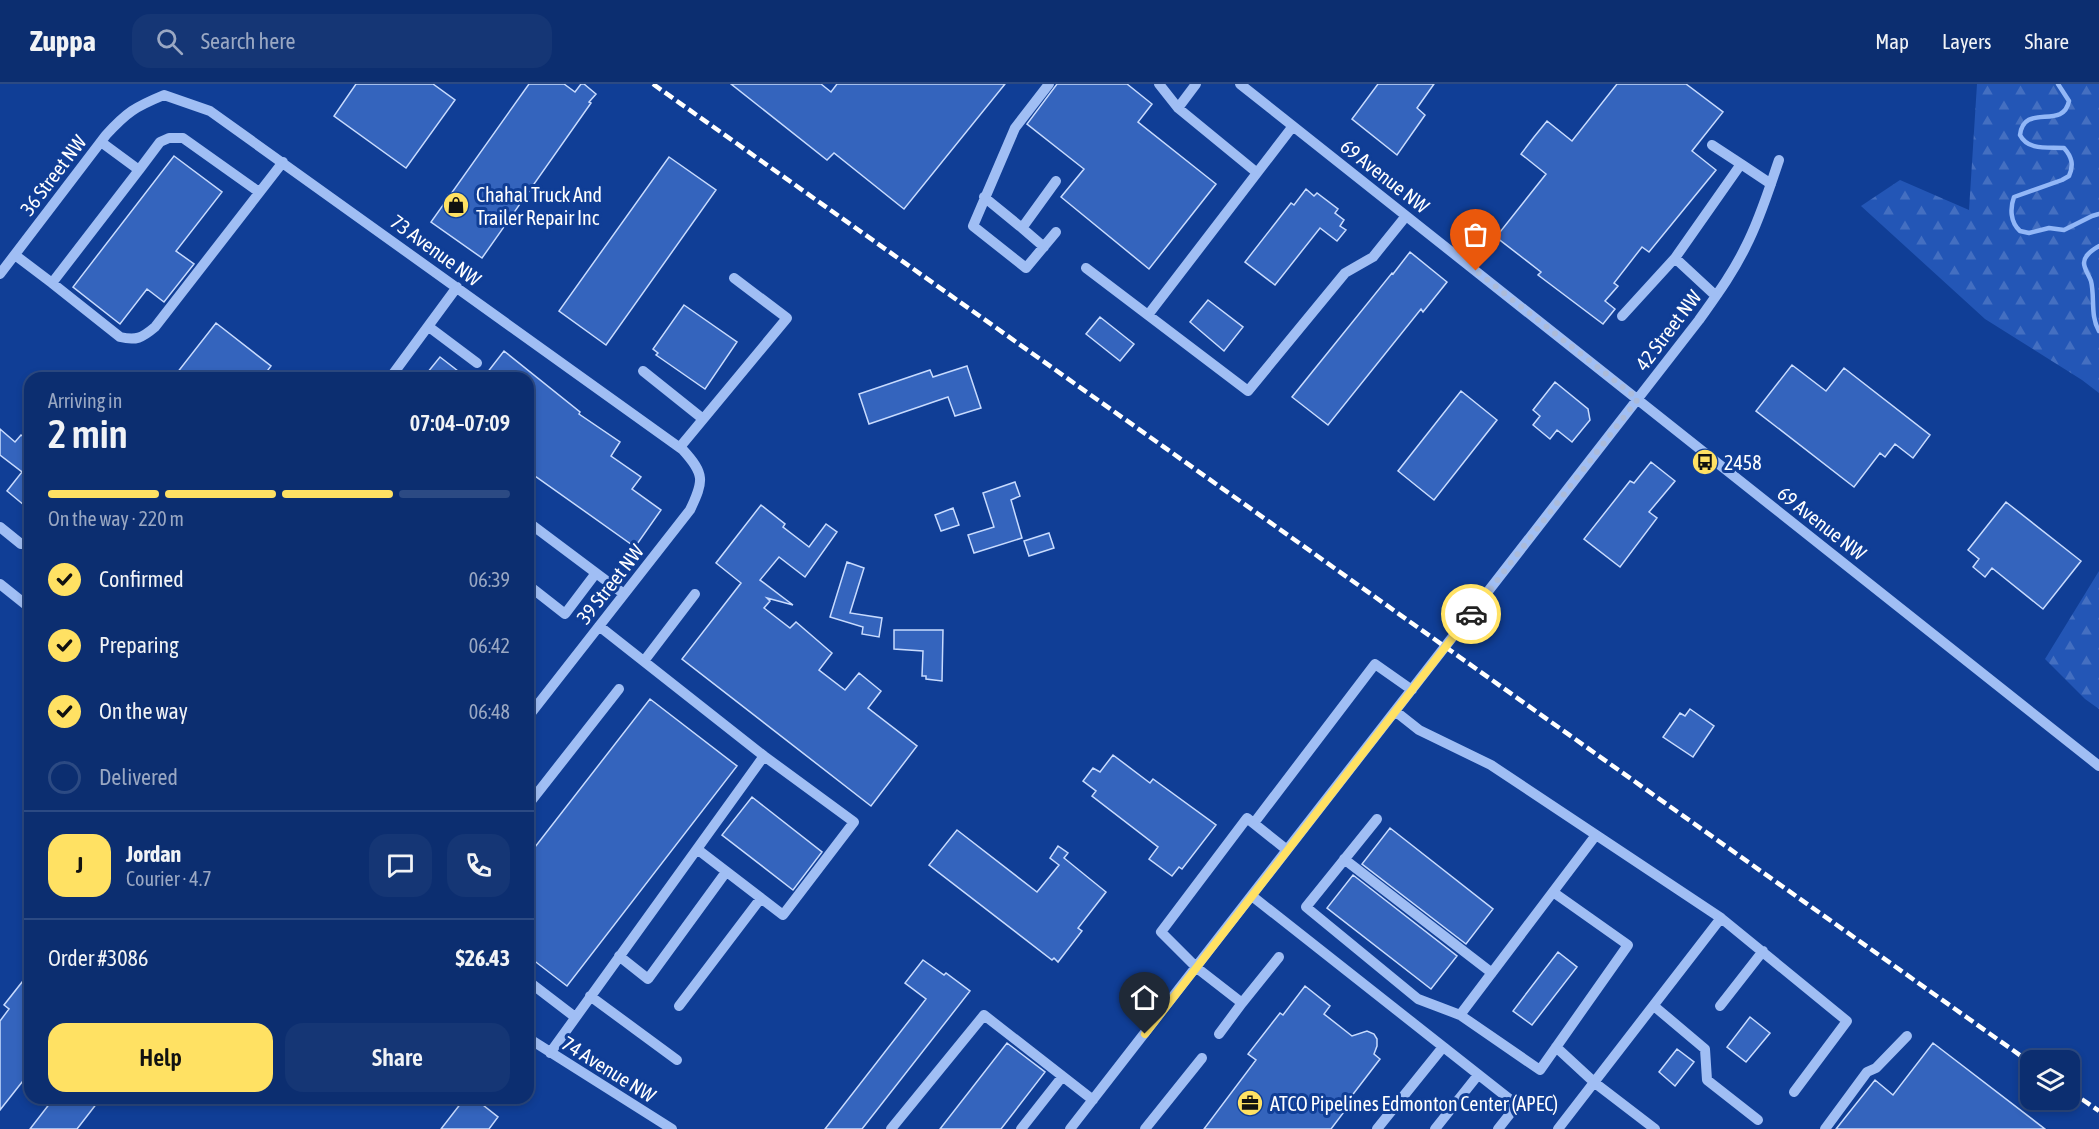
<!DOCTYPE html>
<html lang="en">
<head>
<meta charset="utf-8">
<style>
  :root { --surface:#0c2e70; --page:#153675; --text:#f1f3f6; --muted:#9aa8c3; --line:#2c4a83; --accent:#ffe163 }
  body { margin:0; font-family:"Asap Condensed",sans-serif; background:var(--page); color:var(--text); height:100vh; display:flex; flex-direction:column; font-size:22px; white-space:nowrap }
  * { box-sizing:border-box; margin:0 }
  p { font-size:20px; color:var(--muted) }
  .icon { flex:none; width:33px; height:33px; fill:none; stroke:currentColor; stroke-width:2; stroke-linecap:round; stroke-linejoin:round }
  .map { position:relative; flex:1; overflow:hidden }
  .side { position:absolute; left:24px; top:288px; width:510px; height:732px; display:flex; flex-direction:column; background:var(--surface); border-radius:18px; box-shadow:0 3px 9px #0003,0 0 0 2px var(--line) }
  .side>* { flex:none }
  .buttons { position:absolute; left:2020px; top:966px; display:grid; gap:12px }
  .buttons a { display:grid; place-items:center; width:60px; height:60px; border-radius:12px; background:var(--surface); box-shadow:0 3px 9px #0003,0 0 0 2px var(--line); font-size:30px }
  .pin { position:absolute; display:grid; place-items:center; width:51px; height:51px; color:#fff; margin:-62px -26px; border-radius:50% 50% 50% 0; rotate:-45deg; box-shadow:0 0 6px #0007 }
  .pin .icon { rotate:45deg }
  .courier { position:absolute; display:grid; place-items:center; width:60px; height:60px; margin:-30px; border:4px solid #ffe163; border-radius:50%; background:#fff; color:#222; box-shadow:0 2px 8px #0007 }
  .headline em { font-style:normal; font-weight:600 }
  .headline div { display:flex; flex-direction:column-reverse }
  .headline { display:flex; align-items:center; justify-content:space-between; height:102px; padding:0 24px }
  h1 { font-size:39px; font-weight:600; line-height:45px }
  .bar { display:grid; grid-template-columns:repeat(4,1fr); gap:9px 6px; align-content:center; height:72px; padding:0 24px }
  .bar i { height:8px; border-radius:4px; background:var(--line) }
  .bar .on { background:var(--accent) }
  .bar p { grid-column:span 4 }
  .line { display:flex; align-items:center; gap:15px; padding:0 24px; border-top:2px solid var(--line) }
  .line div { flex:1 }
  .round { display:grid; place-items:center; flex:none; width:63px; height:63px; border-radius:18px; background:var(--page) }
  ol { padding:0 24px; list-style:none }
  li { display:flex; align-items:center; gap:18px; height:66px }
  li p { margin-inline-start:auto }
  li .icon { padding:6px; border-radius:50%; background:var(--accent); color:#111; stroke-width:4 }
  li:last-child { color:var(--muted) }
  li i { width:33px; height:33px; border:3px solid var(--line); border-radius:50% }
  .primary-button { display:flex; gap:12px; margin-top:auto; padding:12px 24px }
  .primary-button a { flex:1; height:69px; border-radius:18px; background:var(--accent); color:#111; font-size:24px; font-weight:600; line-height:69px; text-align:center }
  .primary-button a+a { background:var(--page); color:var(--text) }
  header { display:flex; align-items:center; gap:36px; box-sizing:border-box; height:84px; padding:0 30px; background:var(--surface); border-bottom:2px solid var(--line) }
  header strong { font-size:28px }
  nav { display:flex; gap:33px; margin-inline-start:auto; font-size:21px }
  .search { width:420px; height:54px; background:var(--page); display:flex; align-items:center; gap:15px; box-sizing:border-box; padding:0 21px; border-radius:18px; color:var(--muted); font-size:22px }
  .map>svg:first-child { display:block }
  .forest { fill:url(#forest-firs) }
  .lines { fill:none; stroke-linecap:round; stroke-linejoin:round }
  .stream { stroke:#92b7f7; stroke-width:4.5 }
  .building { fill:#3464bd; stroke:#c8dbfe; stroke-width:1.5 }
  .minor { stroke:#a0bef4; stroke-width:10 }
  .rail { stroke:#fff; stroke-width:4.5; stroke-dasharray:10 4.5; stroke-linecap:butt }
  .done { stroke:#abbbda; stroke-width:6; stroke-dasharray:0 10.8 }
  .route { stroke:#ffe163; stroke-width:8 }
  .labels { text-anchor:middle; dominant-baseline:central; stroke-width:6; stroke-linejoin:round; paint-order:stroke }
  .street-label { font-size:20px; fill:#fff; stroke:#103e96 }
  .poi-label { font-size:20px; fill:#fff; stroke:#103e96; text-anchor:start }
</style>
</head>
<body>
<header>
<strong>Zuppa</strong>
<div class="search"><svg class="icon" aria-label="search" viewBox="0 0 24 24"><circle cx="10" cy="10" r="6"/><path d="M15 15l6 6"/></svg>Search here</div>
<nav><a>Map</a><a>Layers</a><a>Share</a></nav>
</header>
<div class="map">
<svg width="2099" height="1045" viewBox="0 0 2099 1045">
  <defs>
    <pattern id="forest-firs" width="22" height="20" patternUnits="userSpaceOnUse" patternTransform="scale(1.5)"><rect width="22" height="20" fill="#2356b6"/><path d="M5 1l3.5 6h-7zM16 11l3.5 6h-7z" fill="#446fc1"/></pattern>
  </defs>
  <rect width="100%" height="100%" fill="#103e96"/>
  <path class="forest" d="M1977 0H2099V309L2082 296 1985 235 1861 122 1900 96 1969 126Z
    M2099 487V625L2085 615 2045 575Z"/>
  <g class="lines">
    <path class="stream" d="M2058 0 2069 17C2063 47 2024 18 2020 51 2028 67 2048 63 2064 64 2072 73 2074 81 2069 92L2062 96 2014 113C2010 124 2010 138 2020 147L2029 149 2049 144 2064 146 2092 132 2099 130
      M2099 162C2093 166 2084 171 2084 179 2084 185 2089 191 2091 197 2095 213 2090 232 2099 247"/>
  </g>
  <path class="building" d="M356 0H433L455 16 406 84 334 32Z
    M529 0H564L575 8 581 0H584L596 10 589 18 591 19 482 174 431 138Z
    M731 0H821L831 8 837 0H1005L904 125 834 69 827 76Z
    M1057 0H1127L1152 20 1138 38 1216 100 1149 185 1061 113 1084 85 1027 40Z
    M1378 0H1434L1417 24 1425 31 1397 71 1352 35Z
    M1617 0H1686L1723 28 1692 67 1716 86 1649 168 1642 163 1614 199 1618 202 1605 217 1615 225 1603 240 1538 191 1541 188 1496 153 1546 90 1521 70 1534 53 1547 37 1572 57Z
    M174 72 222 108 176 167 194 180 164 218 147 205 120 240 73 203Z
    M669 73 716 106 606 261 559 227Z
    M1306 105 1314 112 1317 109 1338 125 1335 129 1344 136 1340 142 1346 146 1337 157 1320 144 1275 201 1245 178 1291 119 1294 121Z
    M1410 168 1447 198 1423 228 1421 225 1328 341 1292 313 1392 189 1393 190Z
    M1208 216 1243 243 1224 267 1190 238Z
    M684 221 737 258 705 305 656 271 658 269 653 265Z
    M1100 233 1134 260 1120 277 1086 250Z
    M216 239 271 282 262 294H173Z
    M504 267 580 328 579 330 620 358 611 372 641 393 632 405 661 426 635 463 528 387V294H483Z
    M440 273 467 294H423Z
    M1792 281 1826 307 1844 284 1930 351 1913 374 1895 360 1885 373 1880 369 1854 403 1756 327Z
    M967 282 981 324 955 332 948 313 869 340 859 310 930 286 933 293Z
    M1555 298 1588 325 1590 336 1572 358 1557 346 1550 355 1533 341 1540 332 1533 326Z
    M1461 307 1497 336 1434 416 1398 387Z
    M0 345 15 358 21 351 30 358V426L7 407 22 388 0 371Z
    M1651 378 1675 397 1649 428 1657 434 1620 483 1584 455 1630 397 1634 399Z
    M1015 398 1020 412 1011 416 1022 454 974 469 968 451 994 443 983 409Z
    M2006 418 2081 477 2043 525 1992 484 1985 493 1973 483 1979 475 1968 466Z
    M761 421 785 440 783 443 809 463 826 440 837 448 805 493 779 473 760 496 793 521 767 514 770 517 764 524 790 544 796 538 832 569 819 586 845 606 859 589 881 607 868 624 917 662 871 722 682 575 741 499 716 479Z
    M953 424 959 441 941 447 935 431Z
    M1049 449 1054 464 1029 472 1024 457Z
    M847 478 864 484 850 529 882 534 879 553 862 550 863 543 830 533Z
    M894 546H943L942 597 926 595V592H922L923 567 894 565Z
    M650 615 737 682 567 902 528 872V772Z
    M1690 625 1714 642 1693 673 1663 653 1680 629 1685 632Z
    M1113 671 1150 699 1153 695 1216 741 1182 785 1179 783 1172 792 1149 775 1158 763 1092 712 1096 707 1083 697 1093 684 1100 688Z
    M752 713 822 768 793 806 722 751Z
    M1390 744 1493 825 1466 860 1362 780Z
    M957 746 1037 808 1059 781 1050 774 1058 762 1068 769 1064 774 1106 808 1078 844 1082 847 1058 878 1054 874 1052 876 929 781Z
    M1353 791 1457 872 1431 905 1327 824Z
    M1558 868 1577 883 1532 941 1513 927Z
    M923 876 944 891 946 889 970 907 862 1045H825L926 915 905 899Z
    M30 888V988L0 1026V937L9 925 4 921Z
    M1305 902 1330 922 1324 930 1352 952 1367 947 1374 950 1377 955V962L1374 970 1380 975 1347 1018 1350 1020 1331 1045H1204L1256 976 1248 970 1280 929 1283 931Z
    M1750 933 1770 949 1746 978 1727 963Z
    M1007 959 1045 988 1001 1045H940Z
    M1933 959 2045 1045H1836L1875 996 1893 1011Z
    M1677 965 1694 978 1675 1002 1659 988Z
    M54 1014H101L77 1045H30Z
    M465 1014H474L498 1033 489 1045H441Z"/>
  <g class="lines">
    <path class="minor" d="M1049 0 1015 44 973 142 1026 184 1056 148
      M1159 0 1178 24 1256 88
      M1240 0 2099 682
      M1178 24 1196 0
      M1712 61 1741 80
      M139 86 160 58 169 54H183L259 108
      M984 113 1022 144 1056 97
      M1022 144 1044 163
      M15 171 52 199 139 86 101 58
      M1675 174 1741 80 1771 100
      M1086 184 1248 307 1345 189 1373 173 1406 132
      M0 190 106 51C127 28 135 23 164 11L210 27 683 366C705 390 704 397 690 426L528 633
      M52 199 120 253C136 257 142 254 155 243L283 78
      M1148 231 1293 42
      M1622 232 1675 174 1716 212
      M429 243 477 279
      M643 287 703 335
      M390 294 457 203
      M680 363 787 234 734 194
      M528 438 624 510
      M0 443 21 460
      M0 500 30 524
      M528 501 565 530 596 489
      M599 542 764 672
      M644 577 695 510
      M1395 627 1419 646 1491 681 1721 834 1558 1045
      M528 721 619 605
      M1377 735 1306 823 1418 915 1460 931
      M1254 739 1375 580 1412 606
      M1344 775 1492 889
      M1553 808 1628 861 1540 986 1460 931 1596 751
      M1252 812 1517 1021 1498 1045
      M1721 834 1847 937 1794 1008
      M619 872 648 895 726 788
      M528 897 575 933
      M590 912 677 976
      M1242 919 1279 873
      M679 922 761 814
      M1654 922 1705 965 1707 996 1758 1036
      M1720 922 1763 867
      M1219 950 1242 919 1197 884 1161 848 1247 734 1287 766
      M528 954 672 1045
      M1556 963 1595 999 1655 1045
      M550 969 764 672 854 738 783 831 697 765
      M891 1045 984 931 1093 1016
      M1021 1045 1062 993
      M1070 1045 1699 236C1716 212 1733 189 1746 162 1760 135 1769 105 1779 76
      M1145 1045 1202 974
      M1377 1045 1443 963
      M1435 1045 1478 991
      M1825 1045 1867 988 1876 984 1907 952"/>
    <path class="rail" d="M653 0 2031 979
      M2070 1007 2099 1027"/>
  </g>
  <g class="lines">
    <path class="done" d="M1471 530 1638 315 1476 187"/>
    <path class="route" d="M1145 950 1471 530"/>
  </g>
  <defs>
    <g id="shop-disc" transform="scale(1.35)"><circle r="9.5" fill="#ffe163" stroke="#103e96"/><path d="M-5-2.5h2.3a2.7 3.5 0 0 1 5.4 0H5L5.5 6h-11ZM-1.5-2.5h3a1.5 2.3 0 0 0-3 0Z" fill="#111"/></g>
    <g id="bus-disc" transform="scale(1.35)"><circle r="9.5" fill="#ffe163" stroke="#103e96"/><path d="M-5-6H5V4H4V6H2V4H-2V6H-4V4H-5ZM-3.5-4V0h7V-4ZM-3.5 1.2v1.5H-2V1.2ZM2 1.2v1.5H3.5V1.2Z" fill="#111"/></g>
    <g id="office-disc" transform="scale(1.35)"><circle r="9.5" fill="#ffe163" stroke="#103e96"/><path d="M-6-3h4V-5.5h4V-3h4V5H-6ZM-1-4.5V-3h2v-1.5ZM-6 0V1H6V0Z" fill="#111"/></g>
  </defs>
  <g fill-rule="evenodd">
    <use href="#shop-disc" x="456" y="121"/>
    <use href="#bus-disc" x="1705" y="378"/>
    <use href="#office-disc" x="1250" y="1019"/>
  </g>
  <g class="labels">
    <g class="street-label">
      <text transform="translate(53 91) rotate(-53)">36 Street NW</text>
      <text transform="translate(1385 92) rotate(38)">69 Avenue NW</text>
      <text transform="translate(436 166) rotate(36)">73 Avenue NW</text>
      <text transform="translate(1668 246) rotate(-53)">42 Street NW</text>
      <text transform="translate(1822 439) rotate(38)">69 Avenue NW</text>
      <text transform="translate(610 500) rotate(-52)">39 Street NW</text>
      <text transform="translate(609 985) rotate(32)">74 Avenue NW</text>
    </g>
    <g class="poi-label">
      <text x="476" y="110">Chahal Truck And<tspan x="476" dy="23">Trailer Repair Inc</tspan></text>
      <text x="1724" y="378">2458</text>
      <text x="1270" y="1019">ATCO Pipelines Edmonton Center (APEC)</text>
    </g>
  </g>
</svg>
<div class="buttons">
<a><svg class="icon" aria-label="layers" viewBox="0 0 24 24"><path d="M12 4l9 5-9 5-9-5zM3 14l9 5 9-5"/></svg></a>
</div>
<div class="pin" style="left:1476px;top:187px;background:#ea580c"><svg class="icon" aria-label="bag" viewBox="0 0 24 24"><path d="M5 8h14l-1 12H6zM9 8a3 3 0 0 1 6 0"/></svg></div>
<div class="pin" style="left:1145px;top:950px;background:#1f2937"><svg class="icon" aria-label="home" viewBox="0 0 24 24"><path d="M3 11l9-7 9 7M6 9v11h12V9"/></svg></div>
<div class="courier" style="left:1471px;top:530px"><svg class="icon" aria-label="car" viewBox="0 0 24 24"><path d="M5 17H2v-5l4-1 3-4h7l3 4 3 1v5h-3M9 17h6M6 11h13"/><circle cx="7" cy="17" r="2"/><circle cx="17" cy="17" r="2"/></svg></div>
<section class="side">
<div class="headline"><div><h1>2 min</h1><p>Arriving in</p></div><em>07:04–07:09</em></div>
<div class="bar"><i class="on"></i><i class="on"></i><i class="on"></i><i></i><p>On the way · 220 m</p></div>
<ol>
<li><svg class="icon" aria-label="check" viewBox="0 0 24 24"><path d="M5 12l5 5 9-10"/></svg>Confirmed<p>06:39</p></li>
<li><svg class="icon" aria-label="check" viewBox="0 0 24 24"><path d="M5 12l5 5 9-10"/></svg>Preparing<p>06:42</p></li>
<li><svg class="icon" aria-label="check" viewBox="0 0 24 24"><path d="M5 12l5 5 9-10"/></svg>On the way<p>06:48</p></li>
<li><i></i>Delivered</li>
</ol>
<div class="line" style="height:108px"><b class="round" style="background:var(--accent);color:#111">J</b><div><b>Jordan</b><p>Courier · 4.7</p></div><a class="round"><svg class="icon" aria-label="chat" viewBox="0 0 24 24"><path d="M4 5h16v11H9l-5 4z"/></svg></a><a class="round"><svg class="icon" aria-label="phone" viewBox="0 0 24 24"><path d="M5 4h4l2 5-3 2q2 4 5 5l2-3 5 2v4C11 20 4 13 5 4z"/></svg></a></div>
<div class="line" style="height:78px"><div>Order #3086</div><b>$26.43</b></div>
<div class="primary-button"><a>Help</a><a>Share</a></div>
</section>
</div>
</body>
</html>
